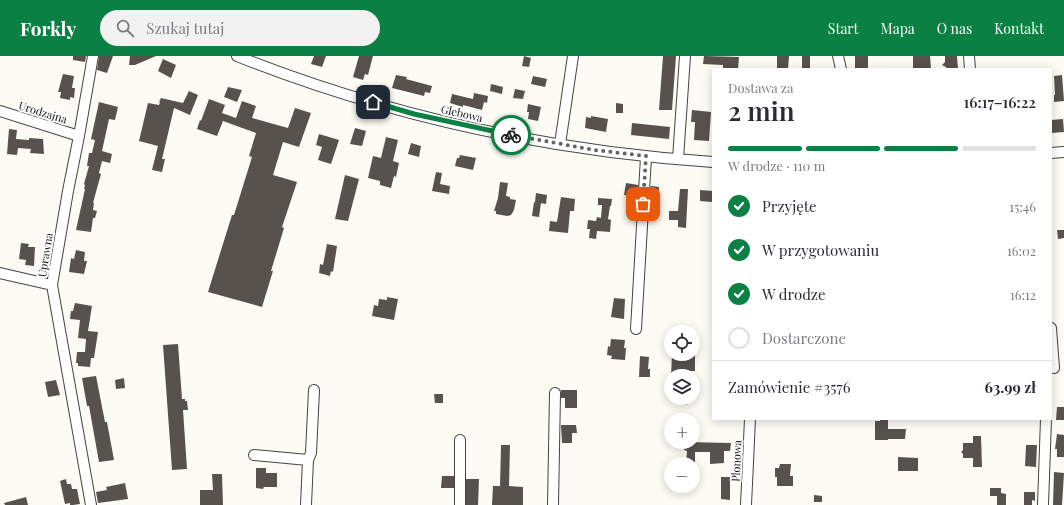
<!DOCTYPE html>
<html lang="pl">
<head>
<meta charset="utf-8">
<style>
  :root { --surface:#fff; --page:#f2f2f3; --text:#2b2b33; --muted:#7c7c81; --line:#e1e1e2; --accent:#0b8043 }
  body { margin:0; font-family:"Playfair Display",serif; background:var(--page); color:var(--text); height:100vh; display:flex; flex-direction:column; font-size:15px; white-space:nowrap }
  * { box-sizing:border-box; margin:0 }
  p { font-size:13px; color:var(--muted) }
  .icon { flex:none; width:22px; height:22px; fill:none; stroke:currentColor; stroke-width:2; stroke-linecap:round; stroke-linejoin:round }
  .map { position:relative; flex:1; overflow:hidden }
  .panel { position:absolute; left:712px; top:12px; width:340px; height:352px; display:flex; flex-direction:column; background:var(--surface); border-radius:0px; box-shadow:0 2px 10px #0003 }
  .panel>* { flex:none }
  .buttons { position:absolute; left:664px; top:269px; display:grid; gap:8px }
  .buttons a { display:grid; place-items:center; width:36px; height:36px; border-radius:50%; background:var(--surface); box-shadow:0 2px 10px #0003; font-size:20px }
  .pin { position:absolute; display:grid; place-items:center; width:34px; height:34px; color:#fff; margin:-17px; border-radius:8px; box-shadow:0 2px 6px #0006 }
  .courier { position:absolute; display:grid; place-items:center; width:40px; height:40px; margin:-20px; border:3px solid #0b8043; border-radius:50%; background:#fff; color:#222; box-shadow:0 1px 5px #0007 }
  .headline em { font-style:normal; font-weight:600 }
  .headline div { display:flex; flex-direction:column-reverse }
  .headline { display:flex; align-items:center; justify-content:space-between; height:68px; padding:0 16px }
  h1 { font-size:26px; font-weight:600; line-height:30px }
  .bar { display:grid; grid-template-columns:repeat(4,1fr); gap:6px 4px; align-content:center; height:48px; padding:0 16px }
  .bar i { height:5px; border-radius:3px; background:var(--line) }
  .bar .current { background:var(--accent) }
  .bar p { grid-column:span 4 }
  .line { display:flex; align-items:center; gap:10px; padding:0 16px; border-top:1px solid var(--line) }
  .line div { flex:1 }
  ol { padding:0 16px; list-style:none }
  li { display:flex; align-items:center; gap:12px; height:44px }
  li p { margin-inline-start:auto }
  li .icon { padding:4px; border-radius:50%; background:var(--accent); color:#fff; stroke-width:4 }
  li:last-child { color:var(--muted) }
  li i { width:22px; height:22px; border:2px solid var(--line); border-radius:50% }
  header { display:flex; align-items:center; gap:24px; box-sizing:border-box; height:56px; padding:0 20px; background:var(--accent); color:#fff }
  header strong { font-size:19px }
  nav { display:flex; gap:22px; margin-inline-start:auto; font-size:14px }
  .search { width:280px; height:36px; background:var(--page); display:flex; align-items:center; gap:10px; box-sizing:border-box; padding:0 14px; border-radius:22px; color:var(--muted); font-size:15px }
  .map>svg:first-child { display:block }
  .building { fill:#57524d }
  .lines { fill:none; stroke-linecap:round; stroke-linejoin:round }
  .minor-casing { stroke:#434343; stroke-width:12 }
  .minor { stroke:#fff; stroke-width:10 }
  .done { stroke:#636360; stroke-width:4; stroke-dasharray:0 7.2 }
  .route { stroke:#0b8043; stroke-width:5 }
  .labels { text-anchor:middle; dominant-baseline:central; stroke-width:4; stroke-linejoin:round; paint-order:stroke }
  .street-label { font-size:11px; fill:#101010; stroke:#fff }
</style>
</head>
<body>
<header>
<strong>Forkly</strong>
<div class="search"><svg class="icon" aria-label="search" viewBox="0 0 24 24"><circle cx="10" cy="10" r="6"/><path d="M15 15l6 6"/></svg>Szukaj tutaj</div>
<nav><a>Start</a><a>Mapa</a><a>O nas</a><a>Kontakt</a></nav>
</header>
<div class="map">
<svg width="1064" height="449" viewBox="0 0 1064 449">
  <rect width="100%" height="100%" fill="#fdfcf4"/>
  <path class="building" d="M73 0H86L85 6 73 4Z
    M99 0H113L107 17 97 14Z
    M130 0H156L135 9H129Z
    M314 0H326L322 11 311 8Z
    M359 0H373L368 19 365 18 363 24 353 21Z
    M524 0 531 2 529 11 522 10Z
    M663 0H676L672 54H659Z
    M704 0 739 1 738 13H723V9L703 8Z
    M777 0H789L788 13H777Z
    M802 0H810V13H802Z
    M855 0H868V12H855Z
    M913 0H930L931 13H913Z
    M945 0H957L958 13H946V11L942 9 945 6Z
    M163 3 176 9 171 22 158 15Z
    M63 18 74 20 72 32H75L74 42 70 41V44L60 42 61 36H58Z
    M396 19 407 21 406 23 432 30 430 37 425 36 424 40 392 32Z
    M1062 19 1064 45 1054 46V39H1055L1054 20Z
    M533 20 547 23 545 31 531 28Z
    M491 28 503 31 502 38 490 35Z
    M228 31 242 34 237 46 224 41Z
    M515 33 525 35 523 43 513 42Z
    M189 35 198 39 190 59 174 52 162 103H165L162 116 152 114 158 90 139 85 148 47 159 49 160 46H159L161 42 183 47Z
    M474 37 488 40 487 47 484 46 482 54 463 49V51L450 47 452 38 473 43Z
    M209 43 225 49 222 57 236 62 242 45 256 50 252 62 288 72 295 52 311 57 299 91 283 86 273 119 297 126 282 171 284 172 271 215H273L262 251 208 236 232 159H234L252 101 249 100 256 77 223 65 217 80 197 73 200 64 201 65Z
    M99 46 118 51 115 64 109 63 102 95 112 98 110 107 102 105 99 117 101 118 93 147H94L93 154 97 155 95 162H93L91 176 76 174 85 133H84L85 129 84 128 89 110H87L89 97H92L95 84 91 83Z
    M616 47 623 48V57H616Z
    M528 48 541 51 538 65 528 63 529 56H527Z
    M692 54 711 56 709 85 694 84 695 66H691Z
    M591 60 608 63 606 76 585 72 586 61 591 62Z
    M1063 63 1064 76 1051 77V64Z
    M632 67 670 71 669 83 631 79Z
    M355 72 366 75 362 90 350 88Z
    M9 73 17 74 16 83 29 84V82L43 83 44 98 30 97 31 93 18 92 17 99 7 98Z
    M319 78 339 84 331 108 318 104 322 91 316 89Z
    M386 81 398 84 393 105 399 107 396 121 394 120 391 132 380 129V125L368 122 373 100 381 102Z
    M411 87 421 90 419 101 408 98Z
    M460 99 476 102 473 114 455 110 457 102H459Z
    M436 116 442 117 440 128 450 130 449 138 432 135Z
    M345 119 359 123 348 165 335 163Z
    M500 126 508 127 506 140 510 141V143L516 144 514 154 511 159 507 160 496 158V155H494L498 142Z
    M626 127 638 129 637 140 624 139Z
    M651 130 659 131 658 144 650 143Z
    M680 133H688L686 172 678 171V164H669V155H678Z
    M700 134 713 135 712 146 700 145Z
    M536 137 547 139 546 148 535 146Z
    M561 141 575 143 574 155H570L568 177 549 175 550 165 557 166Z
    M598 142 612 143 611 150H610L608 163 611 164 610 176 597 175 596 183 589 182 590 173H587L588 164 596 165 597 161 601 162 602 149H598Z
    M534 146 541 147 539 161 532 160Z
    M1057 174H1064V182L1058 183Z
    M21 187 29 188 28 191H35L34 210 25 209 26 204 19 203Z
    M327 188 337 190 333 216 331 215 330 220 319 217 320 208 323 209Z
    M76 194 85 196 84 205H87L84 218 69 216 71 202 74 203Z
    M387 241 398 243 394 264 372 260 374 249 378 250 379 243 387 244Z
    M614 242 625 243 624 263 611 261Z
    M75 247 92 250 88 275 98 276 94 302H91L90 311 78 310V307H76L77 296H85L86 283 78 282 80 264 70 263 71 255H73Z
    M611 283 625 284 624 292H626L625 304 611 303 612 300 607 299 608 290 610 291Z
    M178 288 182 343H185V345H187L188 354H183L187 413 172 414 163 289Z
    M672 298 695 299V315H685L684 320H671Z
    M640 300 649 301 648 313H650V321H639Z
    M96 320 105 366H107L114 404 99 406 89 350H87L82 322Z
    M124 322 125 332 116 333 115 324Z
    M56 324 60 339 48 341 45 326Z
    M561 334H577V352H565V342H561Z
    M434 338H443V347H435Z
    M680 342H688L687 349 679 348Z
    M1057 351H1064V364H1056Z
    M880 363H888V373H906L905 383H888V384H875V365H880Z
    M561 369H576L577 377H572V387H562Z
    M1057 378 1064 379V401H1057V393H1055Z
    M973 380H981L982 411H973V402H963V398L961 396 963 394V387H973Z
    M685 386 731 387 730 395H724V407L710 408V396H695V408H686L687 395 684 394Z
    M501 389H510L509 430 523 431V449H492L493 430H500Z
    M1026 389H1037L1036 411 1025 410Z
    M898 401 918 402V415H898Z
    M780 408H791L790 420H793V430H777V421H775V412H779Z
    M256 412H266V417H277V431H264L263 433 256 432Z
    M1054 416 1064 417 1062 449H1053Z
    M212 418H222L223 449H200V434H213Z
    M442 420H454V432H441Z
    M721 421H730V444L721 443Z
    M66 423 67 428H71L72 433H77L80 448 73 449H70V447L65 448 60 425Z
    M466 423H479L478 449H466Z
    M125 427 128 443 98 447 96 436 107 434 106 431Z
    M990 432H1001V437L1006 438V449H997V440H990Z
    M1024 436H1035V445L1032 444V449H1024Z
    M814 439 822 440V446H814Z
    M26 441 28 449H5L4 447Z"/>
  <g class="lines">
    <g class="minor-casing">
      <path id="minor" d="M237 0C388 60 551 95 713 106
        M838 0 841 13
        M969 0 970 13
        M0 55 79 80
        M560 88 573 0
        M1051 97 1064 96
        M678 103 685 0
        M0 217 52 229
        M1051 272 1054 312
        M636 273 646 101
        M254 399 308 404
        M91 449 52 229 68 135 79 80 93 0
        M306 449 308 404 311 397 314 334
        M460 449V384
        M553 449 555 337
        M746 449 750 363
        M1043 449 1046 363"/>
    </g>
    <use href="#minor" class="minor"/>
  </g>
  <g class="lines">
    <path class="done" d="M511 79 595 94 646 100 643 148"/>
    <path class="route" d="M373 46 414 58 511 79"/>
  </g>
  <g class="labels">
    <g class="street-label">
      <text transform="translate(43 56) rotate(17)">Urodzajna</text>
      <text transform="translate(462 57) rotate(13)">Glebowa</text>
      <text transform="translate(45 199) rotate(-81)">Uprawna</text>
      <text transform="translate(736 405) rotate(-87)">Plonowa</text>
    </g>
  </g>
</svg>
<div class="buttons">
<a><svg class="icon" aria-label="locate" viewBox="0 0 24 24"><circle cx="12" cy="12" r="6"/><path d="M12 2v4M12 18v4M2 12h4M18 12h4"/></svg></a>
<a><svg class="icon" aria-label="layers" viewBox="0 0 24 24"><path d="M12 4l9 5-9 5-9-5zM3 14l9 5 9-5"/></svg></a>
<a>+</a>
<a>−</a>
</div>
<div class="pin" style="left:643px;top:148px;background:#ea580c"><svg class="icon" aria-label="bag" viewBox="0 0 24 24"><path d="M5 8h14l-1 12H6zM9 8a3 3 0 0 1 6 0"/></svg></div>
<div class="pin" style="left:373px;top:46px;background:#1f2937"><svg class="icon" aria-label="home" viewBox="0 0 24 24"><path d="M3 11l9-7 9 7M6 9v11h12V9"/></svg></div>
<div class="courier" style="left:511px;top:79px"><svg class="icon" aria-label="bike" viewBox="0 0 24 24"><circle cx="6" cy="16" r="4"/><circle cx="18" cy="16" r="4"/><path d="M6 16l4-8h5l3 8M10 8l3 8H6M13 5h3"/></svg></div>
<section class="panel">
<div class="headline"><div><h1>2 min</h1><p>Dostawa za</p></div><em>16:17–16:22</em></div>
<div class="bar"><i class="current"></i><i class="current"></i><i class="current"></i><i></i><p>W drodze · 110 m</p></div>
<ol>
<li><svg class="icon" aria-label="check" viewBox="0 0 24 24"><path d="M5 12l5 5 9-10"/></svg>Przyjęte<p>15:46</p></li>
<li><svg class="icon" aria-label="check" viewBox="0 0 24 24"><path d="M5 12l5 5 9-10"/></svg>W przygotowaniu<p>16:02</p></li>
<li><svg class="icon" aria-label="check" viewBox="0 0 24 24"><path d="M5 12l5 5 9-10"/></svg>W drodze<p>16:12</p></li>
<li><i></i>Dostarczone</li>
</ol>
<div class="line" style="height:52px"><div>Zamówienie #3576</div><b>63.99 zł</b></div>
</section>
</div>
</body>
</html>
